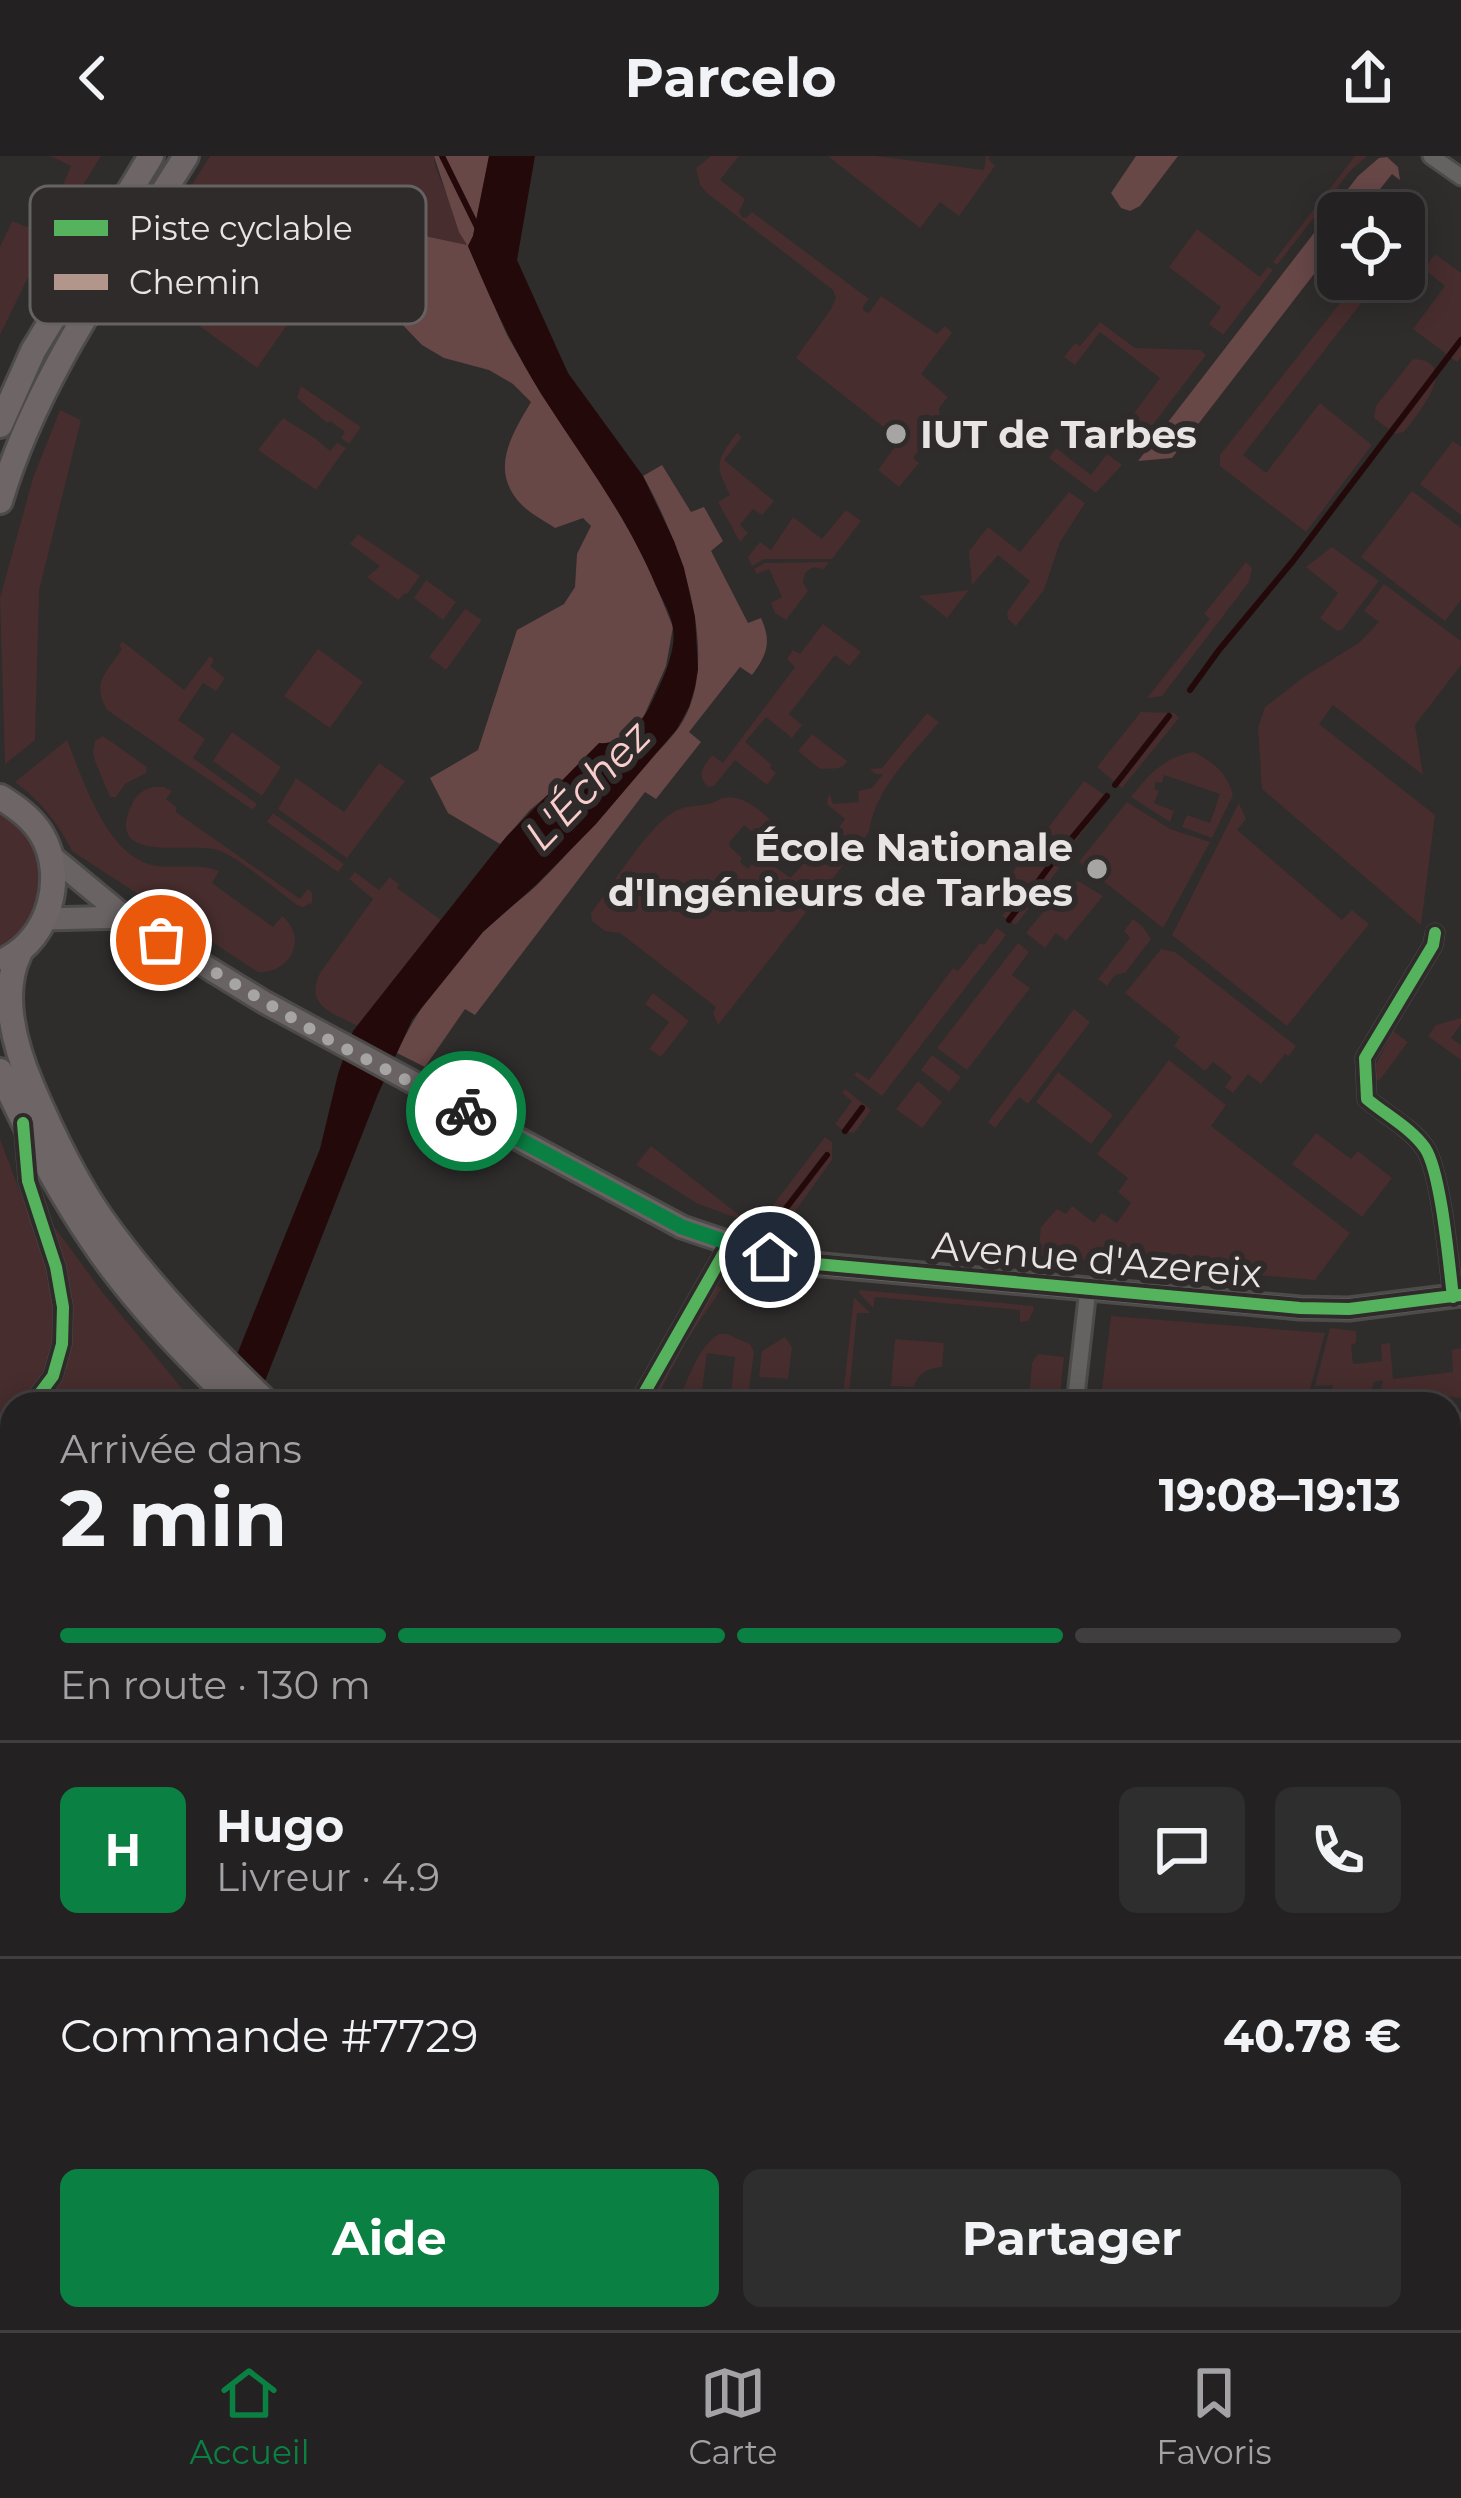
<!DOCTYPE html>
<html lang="fr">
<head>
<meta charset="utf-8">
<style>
  :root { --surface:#232121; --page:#2f2e2e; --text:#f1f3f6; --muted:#a3a3a5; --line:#403e3f; --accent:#0b8043 }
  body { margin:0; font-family:Montserrat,sans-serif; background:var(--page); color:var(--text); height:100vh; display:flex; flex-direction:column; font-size:45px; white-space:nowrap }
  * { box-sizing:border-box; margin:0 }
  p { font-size:39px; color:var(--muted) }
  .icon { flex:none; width:66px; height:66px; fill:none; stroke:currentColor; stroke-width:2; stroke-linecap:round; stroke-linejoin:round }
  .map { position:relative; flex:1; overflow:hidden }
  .drawer { position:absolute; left:0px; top:1236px; width:1461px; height:939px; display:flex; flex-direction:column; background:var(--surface); border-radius:36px 36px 0 0; box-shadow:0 6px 30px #0003,0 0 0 3px var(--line) }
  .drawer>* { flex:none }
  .tools { position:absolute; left:1317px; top:36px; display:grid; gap:24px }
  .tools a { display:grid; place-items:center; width:108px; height:108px; border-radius:18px; background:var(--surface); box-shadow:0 6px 30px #0003,0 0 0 3px var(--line); font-size:60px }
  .pin { position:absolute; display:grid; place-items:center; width:102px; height:102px; color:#fff; margin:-51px; border:6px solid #fff; border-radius:50%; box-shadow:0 3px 12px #0007 }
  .courier { position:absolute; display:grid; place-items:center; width:120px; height:120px; margin:-60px; border:9px solid #0b8043; border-radius:50%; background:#fff; color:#222; box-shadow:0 3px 15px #0007 }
  .summary em { font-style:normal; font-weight:700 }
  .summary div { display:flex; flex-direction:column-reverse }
  .summary { display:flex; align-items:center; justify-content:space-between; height:204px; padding:0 60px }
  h1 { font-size:78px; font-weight:700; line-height:90px }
  .bar { display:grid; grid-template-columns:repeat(4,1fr); gap:18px 12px; align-content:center; height:144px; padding:0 60px }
  .bar i { height:15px; border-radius:9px; background:var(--line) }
  .bar .on { background:var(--accent) }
  .bar p { grid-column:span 4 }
  .line { display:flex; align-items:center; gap:30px; padding:0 60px; border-top:3px solid var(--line) }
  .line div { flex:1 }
  .round { display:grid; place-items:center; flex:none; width:126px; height:126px; border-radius:18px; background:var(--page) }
  .action { display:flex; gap:24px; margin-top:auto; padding:24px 60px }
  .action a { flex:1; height:138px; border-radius:18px; background:var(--accent); color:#fff; font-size:48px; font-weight:700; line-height:138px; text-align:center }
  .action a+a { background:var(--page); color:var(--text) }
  header { display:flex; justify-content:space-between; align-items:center; height:156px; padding:0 60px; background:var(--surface); font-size:54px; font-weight:700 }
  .menu { display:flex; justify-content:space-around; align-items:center; height:168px; border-top:3px solid var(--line); background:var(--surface); font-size:33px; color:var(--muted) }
  .menu a { display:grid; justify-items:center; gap:6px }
  .menu .on { color:var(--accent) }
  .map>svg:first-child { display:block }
  .green { fill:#472d2d }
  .forest { fill:#684747 }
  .water { fill:#24090a }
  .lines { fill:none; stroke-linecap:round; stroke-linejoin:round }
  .stream { stroke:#24090a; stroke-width:6 }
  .minor-casing { stroke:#4d4a4a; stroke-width:21 }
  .secondary-casing { stroke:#4d4a4a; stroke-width:27 }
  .primary-casing { stroke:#4d4a4a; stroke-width:30 }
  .minor { stroke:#656262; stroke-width:15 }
  .secondary { stroke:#696364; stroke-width:21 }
  .primary { stroke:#6d6566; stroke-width:24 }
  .quiet { stroke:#b2968c; stroke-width:9; stroke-dasharray:18 9; stroke-linecap:butt }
  .cycleway-casing { stroke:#302b2b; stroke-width:20 }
  .cycleway { stroke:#56b35d; stroke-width:12 }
  .done { stroke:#a7a4a4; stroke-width:12; stroke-dasharray:0 21.6 }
  .route { stroke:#0b8043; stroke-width:15 }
  .poi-dot { fill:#a7a4a4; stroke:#302b2b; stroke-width:4.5 }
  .labels { text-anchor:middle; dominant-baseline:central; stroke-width:12; stroke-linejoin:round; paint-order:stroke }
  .poi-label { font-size:39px; font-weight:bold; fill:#e8e4e4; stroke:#302b2b; text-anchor:start }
  .street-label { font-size:39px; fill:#e8e4e4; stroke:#302b2b }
  .water-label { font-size:42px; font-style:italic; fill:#f8cdcc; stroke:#302b2b }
  .key { fill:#302b2b; stroke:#676262; stroke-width:3 }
  .key-label { font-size:33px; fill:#e8e4e4 }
</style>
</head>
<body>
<header><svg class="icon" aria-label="back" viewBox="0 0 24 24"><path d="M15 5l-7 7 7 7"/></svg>Parcelo<svg class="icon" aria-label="share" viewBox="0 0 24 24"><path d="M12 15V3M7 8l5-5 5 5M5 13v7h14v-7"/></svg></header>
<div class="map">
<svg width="1461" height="2174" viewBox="0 0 1461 2174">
  <rect width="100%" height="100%" fill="#2f2c2c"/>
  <path class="green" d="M50 0H101L32 113 0 179V91L12 65 35 74 40 62 48 64 71 10Z
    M210 0H434L435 10 468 90 396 74 354 73 257 212 134 122Z
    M711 0H739L720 24 745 43 739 56 742 61 746 62 752 56 869 143 863 150 864 155 869 157 881 140 937 178 945 170 952 177 921 218 948 241 939 252 940 259 931 269 935 273 913 302 919 307 899 331 878 314 900 284 796 202 831 153 836 142 833 134 707 37 700 29 696 12Z
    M832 0H876L984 14 986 0H990L988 3 995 10 959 60 940 46 920 72 829 1Z
    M1355 0H1367L1350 15 1277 109 1273 106Z
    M1197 73 1260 121 1268 111 1273 114 1223 179 1209 168 1221 151 1169 111Z
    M1435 98 1461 117V201L1457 206 1413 173 1445 130 1424 113Z
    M1359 123H1380L1243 299 1266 317 1320 247 1372 289 1306 376 1220 310V299Z
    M1100 166 1135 192 1200 194 1206 199 1132 296 1115 283 1160 222 1100 176 1075 209 1064 201 1075 187 1080 190Z
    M1413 203C1461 205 1421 254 1404 276L1395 278 1374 262 1376 250Z
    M301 230 361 271 349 288 341 282 345 276 330 265 327 267 297 242Z
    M60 254 81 264 39 435 35 584 5 608 0 442 33 322Z
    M283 262 316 283 330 295 337 287 346 292 316 334 258 294Z
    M737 277 742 281 724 304 774 345 762 359 753 353 740 369 748 377 740 386 718 346 730 339C714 308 716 305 737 277Z
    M1453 285 1461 291V359L1420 328Z
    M1056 292 1091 319 1107 298 1122 309 1096 337 1049 302Z
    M1412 335 1461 372V444L1445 465 1361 401Z
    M1069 336 1085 347 1060 386 1044 434 1016 470 1008 463 1007 456 1030 425 998 399 972 429 969 395 988 371 1020 396Z
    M846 354 861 365 832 403H764L752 410 748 401 760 386 771 394 793 361 822 383Z
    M358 378 420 420 407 438 405 437 398 444 367 421 380 410 350 388Z
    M1332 391 1379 425 1342 474 1337 475 1320 462 1338 437 1306 411Z
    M829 406 824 413 813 411 805 417 803 427 808 435 786 464 775 457 771 447 782 441 769 413 757 418 754 413 765 407Z
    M1246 406 1252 412 1249 426 1162 540 1147 542 1210 463 1204 458Z
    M426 424 456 446 443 464 414 442Z
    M1384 428 1461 485V509L1415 569 1423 619 1333 549 1319 568 1435 659 1421 769 1262 633 1258 572 1265 551 1304 521 1360 486 1379 466 1364 455Z
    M969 434 947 462 919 440Z
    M465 453 482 464 446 514 429 501Z
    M823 468 861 496 849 510 835 499 789 558 802 569 792 582 766 561 745 586 772 609 770 612 776 617 767 629 735 604 714 630 708 631C696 619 703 611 712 599L723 607 795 511 787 503 793 494 800 498Z
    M122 485 184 534 210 500 214 504 210 510 225 522 216 535 203 527 178 564 205 583 193 602 257 648 253 654 107 554C91 526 107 516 122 493L119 490Z
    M318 493 363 526 330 572 284 540Z
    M1141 556 1174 557 1179 562 1122 632 1097 611Z
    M927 557 939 566C912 599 875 632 869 676L718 869 713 857 716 851 620 777 605 775 592 765 591 757C612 730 649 668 677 654 690 648 703 651 715 646 718 645 720 642 723 642 741 637 762 655 773 667L771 671 756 679 744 669 729 687 730 691 742 702 740 706 748 713 760 699 790 722 809 702 816 708 842 675 839 671 845 663 827 648 828 641 830 639 833 648 859 646 858 635 872 632 883 618H875L870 613 882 612Z
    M232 576 281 611 262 640 213 605Z
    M812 578 847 605C843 615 829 612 820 613L798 595Z
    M103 580 147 611 146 617 125 628 116 641H110L95 605 93 596 95 585Z
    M67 584C83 623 106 698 152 709 175 714 197 706 219 715L212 727 273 771 282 760C309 782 290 818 258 816L72 695C58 667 40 644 15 626Z
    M1194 596C1215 608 1226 615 1233 639L1212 682 1182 671 1187 659 1210 667 1220 638 1164 619 1162 627 1156 626 1154 633 1159 635 1154 647 1174 655 1170 666 1131 641C1149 618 1164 601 1194 596Z
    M379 607 405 625 347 702 278 653 296 622 344 656Z
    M1084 625 1109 642 1067 696 1044 677Z
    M153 631H164L172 635 166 643 176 651V656L300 743 308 733 312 737V747L303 751 297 749C276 734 241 703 218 694 191 685 102 710 132 648 137 638 143 634 153 631Z
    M1127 646 1170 673 1210 686 1163 772 1079 706Z
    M1239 647 1246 663 1237 674 1342 764 1352 754 1369 768 1287 870 1172 779Z
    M0 655C57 691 51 755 0 793Z
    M273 657 344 708 338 716 267 666Z
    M1034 691 1060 711 1016 769 1002 760 1024 731 1010 719Z
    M355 716 379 734 390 721 399 728 397 732 441 764 358 870C333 857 304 850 320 817L373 743 349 723Z
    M1068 725 1080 726 1103 740 1066 785 1056 777 1045 792 1026 777Z
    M1133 763 1143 771 1151 783 1125 817 1115 819 1107 830 1098 823 1130 782 1124 775Z
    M997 772 1006 779 882 940 854 919 857 916 869 924 953 812 958 815 980 787 984 789Z
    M1018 787 1029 796 1012 819 1030 832 967 914 937 892Z
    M1161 793 1175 796 1296 890 1289 900 1285 898 1261 928 1248 918 1233 937 1225 931 1232 921 1213 906 1205 915 1174 890 1180 881 1125 837Z
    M653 837 689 865 661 901 649 893 669 866 645 848Z
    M1074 853 1090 866 1028 948 1019 941 995 972 988 966Z
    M1461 862V868L1451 882 1461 889V904L1428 880 1436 869Z
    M1393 875 1408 886 1379 925 1374 921 1376 908Z
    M932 899 961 921 949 936 921 914Z
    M1169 904 1226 949 1211 970 1350 1077 1315 1124 1038 1100 1041 1071 1057 1053 1066 1058 1072 1050 1094 1067 1102 1057 1117 1067 1131 1047 1118 1036 1128 1022 1097 998Z
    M1058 916 1113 959 1091 988 1036 946Z
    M918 925 942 946 922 972 896 953Z
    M845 933 871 954 854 977 846 976 835 968 852 945 842 937Z
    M1316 977 1351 1003 1358 995 1392 1022 1362 1061 1292 1008Z
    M825 981 832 986V1004L793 1058 780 1067 767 1057Z
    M0 983 29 1060 56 1073 103 1137 195 1248H12V1628L0 1623Z
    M651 990 748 1066 698 1048 636 1009Z
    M716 1130 722 1132 685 1187 654 1248H645L693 1162Z
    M860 1134 1033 1150 1034 1153 1028 1165 1020 1166V1154L875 1141 873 1152 859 1137Z
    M854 1141 870 1157H857L848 1248H842Z
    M1111 1160 1325 1177 1306 1248H1100Z
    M1330 1172 1356 1175V1187L1351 1189 1353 1208 1382 1205 1381 1188 1390 1187 1393 1223 1453 1216 1452 1194 1461 1192V1242L1428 1238 1426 1248H1413L1379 1240 1383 1224 1374 1226 1367 1248H1339L1328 1245 1333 1229 1315 1230Z
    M719 1178H727L750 1188 754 1196 749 1234 742 1233 741 1238 731 1237 735 1201 707 1197 702 1234H697L695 1248H691L680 1240C691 1218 698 1191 719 1178Z
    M785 1181 792 1191 788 1223 759 1221 762 1195Z
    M895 1183 944 1187 942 1211C928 1212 918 1217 914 1231L891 1230Z
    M1038 1198 1064 1201 1059 1248H936L937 1242 944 1236 1029 1243 1032 1207Z
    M1449 1335H1461V1384L1449 1383Z
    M152 2163H471L480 2174H148Z
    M520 2163H634L645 2174H532Z"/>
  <path class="forest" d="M434 0H489L473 80 468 90 507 179 541 238 615 346 650 415 673 471 666 510 643 562 618 584 608 588 530 654 500 688 448 657 430 622 478 594 517 474 564 448 575 431 577 398 591 370 583 362 555 372C545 365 532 359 523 350 488 316 511 280 531 246L513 228 489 214 444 202 422 189 395 161 362 135 320 121 354 73 396 74 467 89 459 76Z
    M1136 0H1178L1140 50 1130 55 1121 52 1111 37Z
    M1387 1 1398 11 1400 24 1392 18 1361 57H1338V87L1172 302 1138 305 1358 20 1379 2Z
    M662 309 691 356 704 351 723 385 711 395 748 467 761 462C772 486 767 499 752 519L740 511 689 576 701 586 656 643 645 636 475 859 465 853 425 911 397 897C417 852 448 813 481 777 498 760 519 746 537 729 572 695 602 657 634 620 650 602 671 585 683 565 722 497 678 382 643 320Z
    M0 1623 12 1628V1832L0 1837Z
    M12 2100V2163H152L148 2174H0V2104Z
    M634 2163H987L978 2174H645Z"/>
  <path class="water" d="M489 0H535L517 104 568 217 643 320 674 385 684 412 695 461 698 513 695 531 689 551 677 573 596 668 537 728 483 776 412 864 378 938 256 1248H217L320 993 338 918 353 875 507 680 599 587C620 589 639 570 649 552 659 531 677 497 673 473 672 459 662 443 656 430 627 360 582 302 542 239 512 192 490 142 468 90L473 80Z
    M897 2163H955L968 2174H859Z"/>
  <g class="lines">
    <path class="stream" d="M442 0 480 77
      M1190 534 1219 494 1293 405 1461 184
      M1115 629 1169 560
      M1062 694 1107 640
      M1009 764 1052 707
      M845 975 862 952
      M773 1069 827 999"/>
    <g class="minor-casing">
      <path id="minor" d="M1431 0 1461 21
        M1435 777 1433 789 1365 902 1367 943C1386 959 1411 972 1425 992 1441 1016 1449 1108 1453 1141
        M24 977 28 1025 56 1111 63 1151 62 1188 53 1220 32 1248
        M638 1248 729 1088
        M1075 1248 1088 1133
        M0 1282 12 1270
        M1449 1290H1461
        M1449 1426 1461 1428
        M1449 1699 1461 1678
        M1449 1871 1461 1849
        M0 1906 12 1901
        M1449 2021 1461 2028"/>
    </g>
    <g class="secondary-casing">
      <path id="secondary" d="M50 699 125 761 264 846 682 1071 783 1105 845 1111 1300 1152 1349 1153 1461 1139
        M46 763 125 761"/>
    </g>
    <g class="primary-casing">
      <path id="primary" d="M0 269 33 195 151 0
        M0 345C37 220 118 110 186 0
        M0 641C16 651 32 662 42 679 66 720 50 781 7 803
        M19 798C0 838 15 891 32 931 51 975 73 1022 101 1062 149 1130 208 1190 268 1248
        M0 915C27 975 57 1033 94 1087 134 1146 186 1199 236 1248
        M1403 2163 1414 2174
        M1431 2163 1442 2174"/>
    </g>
    <use href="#minor" class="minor"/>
    <use href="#secondary" class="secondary"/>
    <use href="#primary" class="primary"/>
    <path class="quiet" d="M0 1615 12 1620"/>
    <g class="cycleway-casing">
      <path id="cycleway" d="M1435 777 1433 789 1365 902 1367 943C1386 959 1411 972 1425 992 1441 1016 1449 1108 1453 1141
        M23 967 28 1025 56 1111 63 1151 62 1188 53 1220 32 1248
        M638 1248 729 1088 783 1105 1300 1152 1349 1153 1461 1139"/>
    </g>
    <use href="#cycleway" class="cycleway"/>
  </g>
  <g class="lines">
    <path class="done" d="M161 784 329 884 466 955"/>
    <path class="route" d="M466 955 682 1071 770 1101"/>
  </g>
  <g class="poi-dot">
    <circle cx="896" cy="278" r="12"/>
    <circle cx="1097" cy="713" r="12"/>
  </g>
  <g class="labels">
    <g class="poi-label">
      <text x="920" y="278">IUT de Tarbes</text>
      <text x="1073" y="691" text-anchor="end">École Nationale<tspan x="1073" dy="45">d'Ingénieurs de Tarbes</tspan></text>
    </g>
    <g class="street-label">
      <text transform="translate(1097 1103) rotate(5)">Avenue d'Azereix</text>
    </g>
    <g class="water-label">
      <text transform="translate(587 629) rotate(-46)">L'Échez</text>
    </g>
  </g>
  <rect x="30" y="30" width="396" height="138" rx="18" class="key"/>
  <rect x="54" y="64" width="54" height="16" fill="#56b35d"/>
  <rect x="54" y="118" width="54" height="16" fill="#b2968c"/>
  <g class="key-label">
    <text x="129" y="84">Piste cyclable</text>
    <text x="129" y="138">Chemin</text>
  </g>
</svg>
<div class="tools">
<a><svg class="icon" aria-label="locate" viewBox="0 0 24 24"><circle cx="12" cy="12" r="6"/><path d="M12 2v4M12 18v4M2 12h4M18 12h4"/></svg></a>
</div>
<div class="pin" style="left:161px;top:784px;background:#ea580c"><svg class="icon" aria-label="bag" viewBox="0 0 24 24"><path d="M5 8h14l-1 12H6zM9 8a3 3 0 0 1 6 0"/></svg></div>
<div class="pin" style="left:770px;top:1101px;background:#1f2937"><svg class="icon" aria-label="home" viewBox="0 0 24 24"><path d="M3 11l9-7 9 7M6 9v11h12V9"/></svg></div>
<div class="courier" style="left:466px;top:955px"><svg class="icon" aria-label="bike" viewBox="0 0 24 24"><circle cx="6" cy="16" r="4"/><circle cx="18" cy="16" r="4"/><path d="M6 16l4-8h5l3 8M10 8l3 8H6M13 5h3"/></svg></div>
<section class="drawer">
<div class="summary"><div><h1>2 min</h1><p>Arrivée dans</p></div><em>19:08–19:13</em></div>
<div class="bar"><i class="on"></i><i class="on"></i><i class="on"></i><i></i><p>En route · 130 m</p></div>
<div class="line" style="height:216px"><b class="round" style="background:var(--accent);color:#fff">H</b><div><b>Hugo</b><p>Livreur · 4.9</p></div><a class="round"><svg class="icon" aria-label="chat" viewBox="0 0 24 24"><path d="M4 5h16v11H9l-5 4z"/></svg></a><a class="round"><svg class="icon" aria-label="phone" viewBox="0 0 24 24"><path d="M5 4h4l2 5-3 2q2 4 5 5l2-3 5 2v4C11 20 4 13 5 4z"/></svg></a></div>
<div class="line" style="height:156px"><div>Commande #7729</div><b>40.78 €</b></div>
<div class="action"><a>Aide</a><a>Partager</a></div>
</section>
</div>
<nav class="menu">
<a class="on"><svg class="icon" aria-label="home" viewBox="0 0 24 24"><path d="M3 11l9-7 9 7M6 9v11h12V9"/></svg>Accueil</a>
<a><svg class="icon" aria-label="map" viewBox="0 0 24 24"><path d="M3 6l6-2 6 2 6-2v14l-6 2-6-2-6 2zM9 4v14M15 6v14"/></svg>Carte</a>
<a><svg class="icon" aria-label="saved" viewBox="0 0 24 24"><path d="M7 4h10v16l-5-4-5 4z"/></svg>Favoris</a>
</nav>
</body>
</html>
